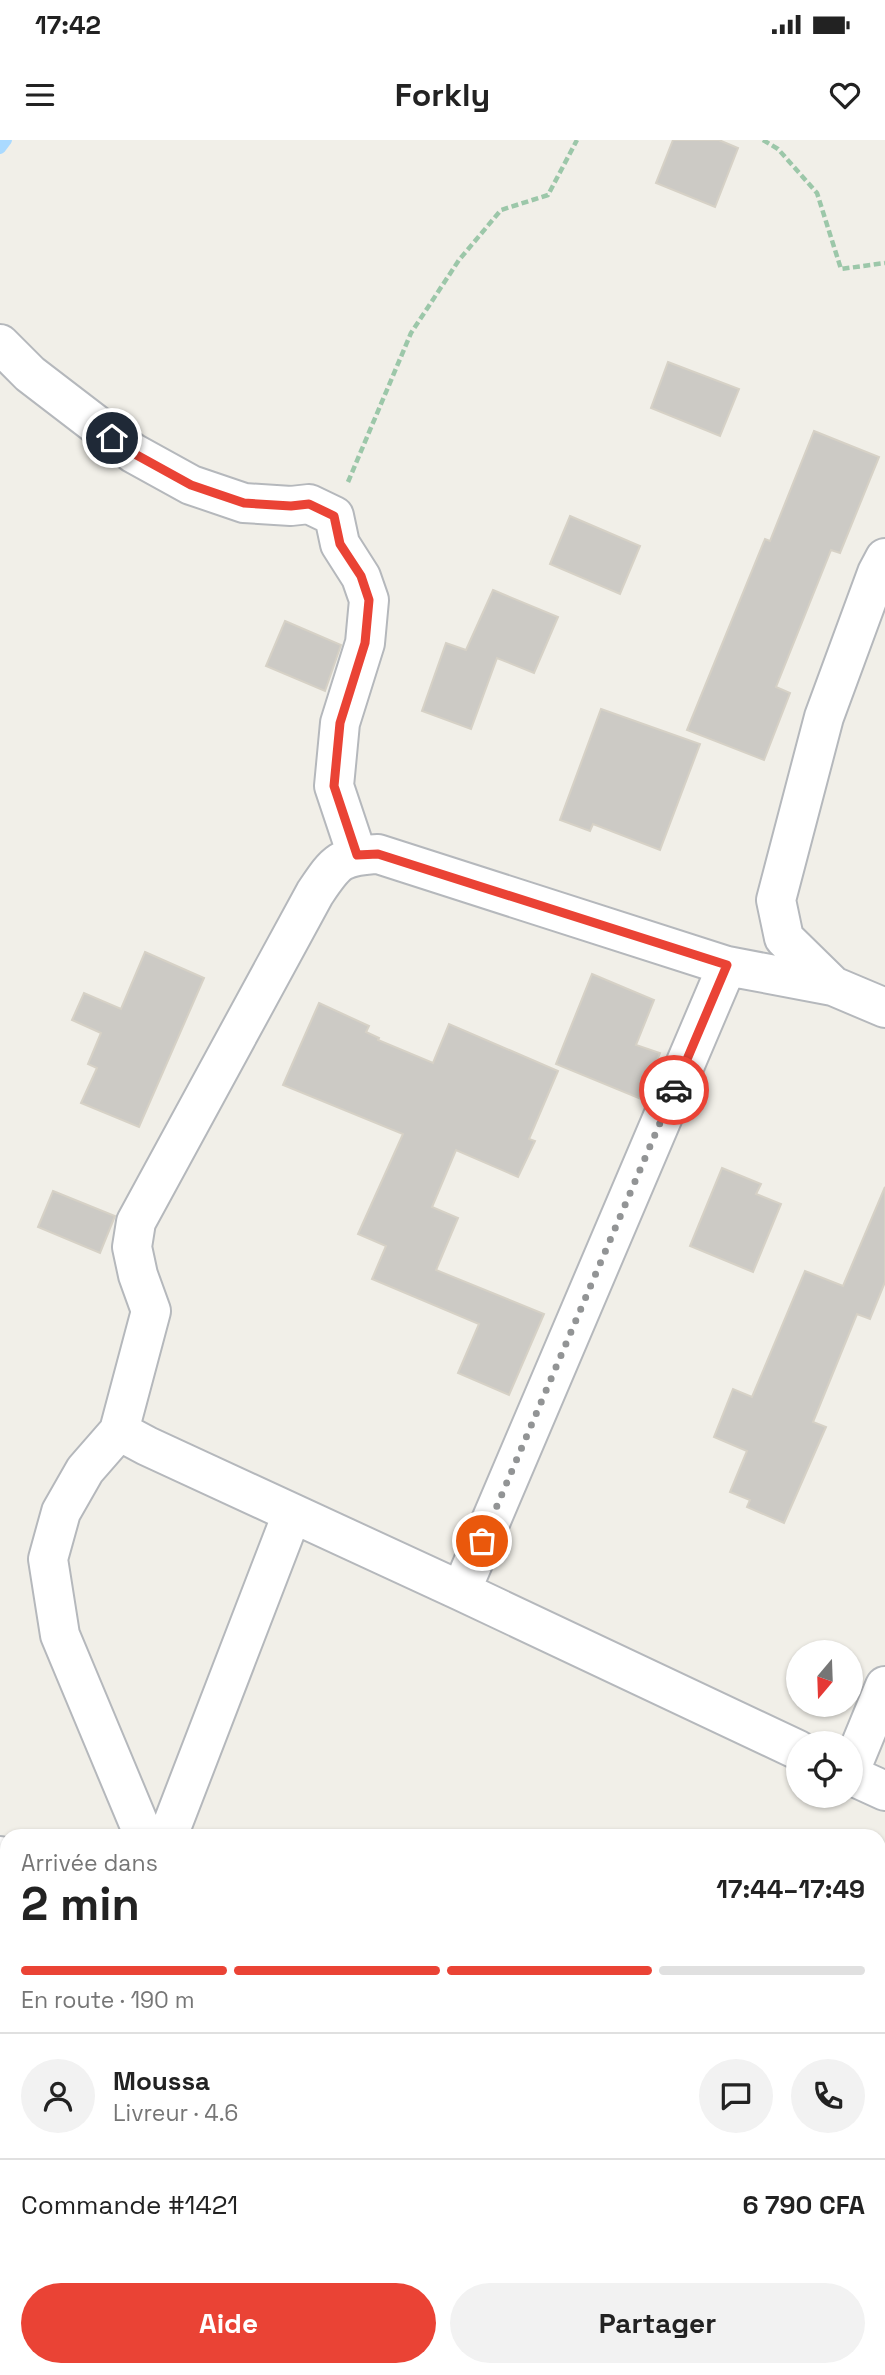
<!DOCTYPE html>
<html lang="fr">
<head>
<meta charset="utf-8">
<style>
  :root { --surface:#fff; --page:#f2f2f2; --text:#222; --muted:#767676; --line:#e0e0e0; --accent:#ea4335 }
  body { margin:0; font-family:"Space Grotesk",sans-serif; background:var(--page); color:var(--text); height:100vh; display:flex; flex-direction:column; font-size:26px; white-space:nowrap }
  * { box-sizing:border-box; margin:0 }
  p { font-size:23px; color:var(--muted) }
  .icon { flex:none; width:38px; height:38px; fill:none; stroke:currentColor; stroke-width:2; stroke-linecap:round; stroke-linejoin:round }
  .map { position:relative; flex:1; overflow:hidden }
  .details { position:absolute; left:0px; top:1689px; width:886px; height:548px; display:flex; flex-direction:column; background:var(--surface); border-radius:21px 21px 0 0; box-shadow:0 2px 5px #0004 }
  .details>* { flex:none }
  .needle { width:46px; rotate:199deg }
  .buttons { position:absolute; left:786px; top:1500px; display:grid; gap:14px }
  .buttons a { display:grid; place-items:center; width:77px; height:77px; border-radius:50%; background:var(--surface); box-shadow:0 2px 5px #0004; font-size:35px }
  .pin { position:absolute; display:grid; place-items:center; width:60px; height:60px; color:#fff; margin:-30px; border:4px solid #fff; border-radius:50%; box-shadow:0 2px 7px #0007 }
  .courier { position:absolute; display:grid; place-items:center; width:70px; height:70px; margin:-35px; border:5px solid #ea4335; border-radius:50%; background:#fff; color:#222; box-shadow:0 2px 9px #0007 }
  .headline em { font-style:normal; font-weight:700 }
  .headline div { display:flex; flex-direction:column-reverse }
  .headline { display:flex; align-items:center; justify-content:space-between; height:119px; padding:0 21px }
  h1 { font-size:46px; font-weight:700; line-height:52px }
  .bar { display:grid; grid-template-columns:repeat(4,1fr); gap:10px 7px; align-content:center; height:84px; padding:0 21px }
  .bar i { height:9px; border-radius:5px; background:var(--line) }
  .bar .selected { background:var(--accent) }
  .bar p { grid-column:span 4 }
  .line { display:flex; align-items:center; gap:18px; padding:0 21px; border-top:2px solid var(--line) }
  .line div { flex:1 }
  .round { display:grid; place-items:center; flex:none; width:74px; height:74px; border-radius:37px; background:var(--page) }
  .action { display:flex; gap:14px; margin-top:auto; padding:14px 21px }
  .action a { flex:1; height:80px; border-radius:42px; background:var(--accent); color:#fff; font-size:28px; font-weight:700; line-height:80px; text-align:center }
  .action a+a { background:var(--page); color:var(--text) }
  .status { display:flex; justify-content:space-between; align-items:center; height:49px; padding:0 35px; background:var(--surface); direction:ltr }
  .status svg { height:19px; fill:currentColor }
  header { display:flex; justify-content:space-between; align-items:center; height:91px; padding:0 21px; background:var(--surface); font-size:32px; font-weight:700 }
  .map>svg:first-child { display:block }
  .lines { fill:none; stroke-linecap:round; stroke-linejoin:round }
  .stream { stroke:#aadaff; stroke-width:12 }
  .building { fill:#cccac5; stroke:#d6d1c6; stroke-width:2 }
  .street-casing { stroke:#b5b8bc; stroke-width:42 }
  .path { stroke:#9cc7a9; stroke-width:4.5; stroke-dasharray:7 3.5; stroke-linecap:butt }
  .street { stroke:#fff; stroke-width:38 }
  .done { stroke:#929495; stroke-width:7; stroke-dasharray:0 12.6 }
  .route { stroke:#ea4335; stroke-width:9 }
</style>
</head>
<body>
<div class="status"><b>17:42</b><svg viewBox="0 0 49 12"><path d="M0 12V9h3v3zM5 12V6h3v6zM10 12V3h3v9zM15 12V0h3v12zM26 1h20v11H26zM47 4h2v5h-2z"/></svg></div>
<header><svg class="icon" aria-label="menu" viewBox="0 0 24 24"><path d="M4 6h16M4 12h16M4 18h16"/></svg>Forkly<svg class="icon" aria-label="heart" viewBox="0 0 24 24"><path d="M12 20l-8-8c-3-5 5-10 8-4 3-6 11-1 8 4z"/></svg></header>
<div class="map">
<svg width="885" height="2235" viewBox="0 0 885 2235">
  <rect width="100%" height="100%" fill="#f1efe8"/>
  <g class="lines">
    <path class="stream" d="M0 8 6 0"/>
  </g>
  <path class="building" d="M673 0H719L738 8 715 67 656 43Z
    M668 222 739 249 720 296 651 268Z
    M814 291 879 317 840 413 831 410 776 547 790 553 764 620 687 590 765 399 770 401Z
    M570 376 640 406 620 454 550 424Z
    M493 450 558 477 534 533 497 518 471 589 422 571 446 503 466 510Z
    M285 481 341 505 325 551 266 526Z
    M601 569 700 604 660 710 593 684 590 691 560 680Z
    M145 812 204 838 139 987 81 963 97 928 88 924 101 893 72 880 84 853 121 869Z
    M592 834 654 860 636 905 660 913 641 959 556 924Z
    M319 863 369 886 366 892 379 898 378 900 433 923 449 884 558 931 529 999 535 1001 518 1037 456 1010 432 1067 458 1078 436 1130 544 1174 509 1255 458 1233 479 1184 372 1139 386 1106 358 1094 403 994 283 945Z
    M722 1028 761 1044 756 1054 781 1064 753 1132 690 1106Z
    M885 1047V1142L870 1179 857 1174 813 1282 826 1287 784 1383 747 1367 750 1360 730 1352 747 1311 714 1297 733 1249 752 1257 805 1131 843 1146Z
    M53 1051 115 1076 100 1113 38 1087Z"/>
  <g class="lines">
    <g class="street-casing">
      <path id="street" d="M0 204 30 234 133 313 191 345 244 363 291 366 309 364 334 376 340 404 361 437 369 460 365 503 340 583 334 646 357 715
        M833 846 784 798 776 760 824 577 877 433 885 418
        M119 1291 85 1330 61 1372 48 1419 60 1495 144 1696
        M461 1451 727 826
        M798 1610 461 1451 147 1306 119 1291 151 1171 138 1135 132 1107 136 1082 315 753C336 722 339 716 378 714L727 826 833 846 885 868
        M850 1631 885 1546
        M850 1635 885 1651
        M168 1696 292 1374
        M0 1716 7 1718
        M0 1937 7 1929
        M878 2083 885 2084"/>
    </g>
    <path class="path" d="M763 0 778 9 817 53 841 129 885 123
      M348 342 411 193 459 120 501 70 548 55 577 0"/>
    <use href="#street" class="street"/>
  </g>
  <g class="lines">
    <path class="done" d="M482 1401 674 950"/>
    <path class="route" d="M112 298 133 313 191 345 244 363 291 366 309 364 334 376 340 404 361 436 369 460 365 503 340 583 334 646 357 715 378 714 727 825 674 950"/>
  </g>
</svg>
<div class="buttons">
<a><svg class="needle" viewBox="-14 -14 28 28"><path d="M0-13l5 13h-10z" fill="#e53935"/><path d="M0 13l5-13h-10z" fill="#767676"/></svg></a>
<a><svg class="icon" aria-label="locate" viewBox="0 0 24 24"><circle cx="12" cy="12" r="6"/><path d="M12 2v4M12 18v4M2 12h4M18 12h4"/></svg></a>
</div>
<div class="pin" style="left:482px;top:1401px;background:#ea580c"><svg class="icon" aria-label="bag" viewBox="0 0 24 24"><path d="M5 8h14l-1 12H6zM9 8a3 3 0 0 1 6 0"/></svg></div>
<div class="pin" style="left:112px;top:298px;background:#1f2937"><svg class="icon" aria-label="home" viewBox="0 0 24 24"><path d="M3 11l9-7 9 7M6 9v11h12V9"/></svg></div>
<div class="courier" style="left:674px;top:950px"><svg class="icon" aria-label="car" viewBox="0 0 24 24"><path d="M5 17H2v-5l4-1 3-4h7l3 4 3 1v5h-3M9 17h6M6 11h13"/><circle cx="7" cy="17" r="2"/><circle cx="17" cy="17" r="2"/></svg></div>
<section class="details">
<div class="headline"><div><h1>2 min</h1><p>Arrivée dans</p></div><em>17:44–17:49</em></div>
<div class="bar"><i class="selected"></i><i class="selected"></i><i class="selected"></i><i></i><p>En route · 190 m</p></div>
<div class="line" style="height:126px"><a class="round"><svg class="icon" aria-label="person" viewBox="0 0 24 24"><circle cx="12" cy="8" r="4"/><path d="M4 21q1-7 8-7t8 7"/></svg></a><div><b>Moussa</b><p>Livreur · 4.6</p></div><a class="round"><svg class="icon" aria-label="chat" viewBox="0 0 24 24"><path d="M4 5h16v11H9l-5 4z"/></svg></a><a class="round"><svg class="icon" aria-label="phone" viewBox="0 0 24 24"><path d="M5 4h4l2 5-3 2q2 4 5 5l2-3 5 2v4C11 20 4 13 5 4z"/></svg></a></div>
<div class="line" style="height:91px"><div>Commande #1421</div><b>6 790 CFA</b></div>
<div class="action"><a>Aide</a><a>Partager</a></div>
</section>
</div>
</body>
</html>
